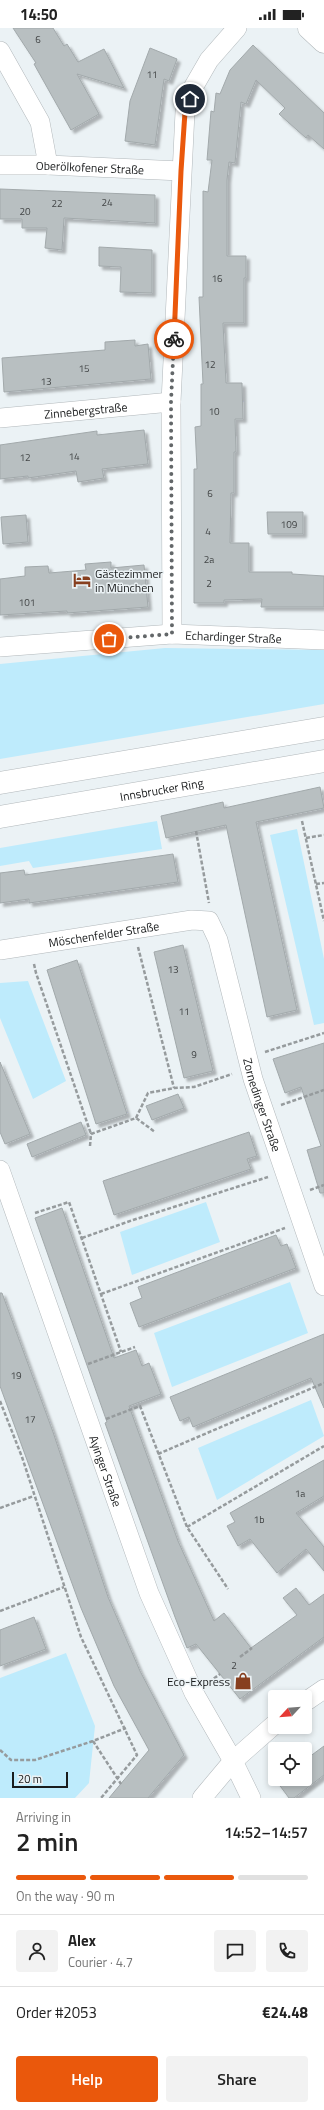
<!DOCTYPE html>
<html lang="en">
<head>
<meta charset="utf-8">
<style>
  :root { --surface:#fff; --page:#f2f2f2; --text:#222; --muted:#767676; --line:#e0e0e0; --accent:#ea580c }
  body { margin:0; font-family:"Titillium Web",sans-serif; background:var(--page); color:var(--text); height:100vh; display:flex; flex-direction:column; font-size:15px; white-space:nowrap }
  * { box-sizing:border-box; margin:0 }
  p { font-size:13px; color:var(--muted) }
  .icon { flex:none; width:22px; height:22px; fill:none; stroke:currentColor; stroke-width:2; stroke-linecap:round; stroke-linejoin:round }
  .map { position:relative; height:1770px; overflow:hidden }
  .side { display:flex; flex-direction:column; background:var(--surface); flex:1 }
  .side>* { flex:none }
  .needle { width:26px; rotate:244deg }
  .fabs { position:absolute; left:268px; top:1662px; display:grid; gap:8px }
  .fabs a { display:grid; place-items:center; width:44px; height:44px; border-radius:4px; background:var(--surface); box-shadow:0 2px 6px #0003; font-size:20px }
  .scale { position:absolute; left:12px; bottom:10px; width:56px; box-sizing:border-box; padding-left:4px; border:2px solid #1a1c1d; border-top:0; font-size:11px; line-height:14px; white-space:nowrap; color:#1a1c1d; -webkit-text-stroke:3px #ebf2f5; paint-order:stroke }
  .pin { position:absolute; display:grid; place-items:center; width:34px; height:34px; color:#fff; margin:-17px; border:2px solid #fff; border-radius:50%; box-shadow:0 1px 4px #0007 }
  .courier { position:absolute; display:grid; place-items:center; width:40px; height:40px; margin:-20px; border:3px solid #ea580c; border-radius:50%; background:#fff; color:#222; box-shadow:0 1px 5px #0007 }
  .headline em { font-style:normal; font-weight:600 }
  .headline div { display:flex; flex-direction:column-reverse }
  .headline { display:flex; align-items:center; justify-content:space-between; height:68px; padding:0 16px }
  h1 { font-size:26px; font-weight:600; line-height:30px }
  .bar { display:grid; grid-template-columns:repeat(4,1fr); gap:6px 4px; align-content:center; height:48px; padding:0 16px }
  .bar i { height:5px; border-radius:3px; background:var(--line) }
  .bar .active { background:var(--accent) }
  .bar p { grid-column:span 4 }
  .line { display:flex; align-items:center; gap:10px; padding:0 16px; border-top:1px solid var(--line) }
  .line div { flex:1 }
  .round { display:grid; place-items:center; flex:none; width:42px; height:42px; border-radius:4px; background:var(--page) }
  .action { display:flex; gap:8px; margin-top:auto; padding:8px 16px }
  .action a { flex:1; height:46px; border-radius:4px; background:var(--accent); color:#fff; font-size:16px; font-weight:600; line-height:46px; text-align:center }
  .action a+a { background:var(--page); color:var(--text) }
  .status { display:flex; justify-content:space-between; align-items:center; height:28px; padding:0 20px; background:var(--surface); direction:ltr }
  .status svg { height:11px; fill:currentColor }
  .map>svg:first-child { display:block }
  .grass { fill:#beebfc }
  .building { fill:#b8bfc1; stroke:#a2a9ab; filter:url(#shadow) }
  .lines { fill:none; stroke-linecap:round; stroke-linejoin:round }
  .street-casing { stroke:#b2b8bb; stroke-width:20 }
  .secondary-casing { stroke:#b2b8bb; stroke-width:23 }
  .primary-casing { stroke:#b2b8bb; stroke-width:23 }
  .path { stroke:#969b9d; stroke-width:2.5; stroke-dasharray:4 2; stroke-linecap:butt }
  .street { stroke:#fff; stroke-width:19 }
  .secondary { stroke:#fff; stroke-width:22 }
  .primary { stroke:#fff; stroke-width:22 }
  .done { stroke:#636769; stroke-width:4; stroke-dasharray:0 7.2 }
  .route { stroke:#ea580c; stroke-width:5 }
  .labels { text-anchor:middle; dominant-baseline:central; stroke-width:3; stroke-linejoin:round; paint-order:stroke }
  .number-label { font-size:10px; fill:#424546 }
  .street-label { font-size:12px; fill:#1a1c1d; stroke:#ebf2f5 }
  .poi-label { font-size:12px; fill:#1a1c1d; stroke:#ebf2f5; text-anchor:start }
</style>
</head>
<body>
<div class="status"><b>14:50</b><svg viewBox="0 0 49 12"><path d="M0 12V9h3v3zM5 12V6h3v6zM10 12V3h3v9zM15 12V0h3v12zM26 1h20v11H26zM47 4h2v5h-2z"/></svg></div>
<div class="map">
<svg width="324" height="1770" viewBox="0 0 324 1770">
  <defs>
    <filter id="shadow"><feDropShadow dx="3.5" dy="3.5" stdDeviation="1" flood-color="#0004"/></filter>
  </defs>
  <rect width="100%" height="100%" fill="#ebf2f5"/>
  <path class="grass" d="M165 620 324 622V676L0 731V636Z
    M157 793 162 821 33 840 29 833 0 838V820Z
    M297 801 324 931V995L314 997 270 807Z
    M28 953 66 1053 33 1071 0 990V955Z
    M206 1174 220 1214 132 1247 120 1204Z
    M290 1254 308 1305 172 1359 154 1305Z
    M311 1372 324 1408 217 1472 198 1420Z
    M66 1625 95 1698 89 1755 75 1770H0V1650Z"/>
  <path class="building" d="M13 0H53L64 18 67 16 78 34 104 21 124 60 77 46 99 86 71 102 34 36 36 35Z
    M253 17 324 85V121L308 107 306 110 279 86 285 80 256 52 246 76 241 74 235 135 229 134 227 152V228H246V250H244V295H223L226 355H242L243 391H235L236 424H234V465H231L230 515H249V544H292V546L324 548V579H261L262 571 224 572V575H194V441H197L195 399 201 398V356H203L199 269H203V163L208 164 212 132H207L211 83 214 84 216 65 220 66 230 42Z
    M150 20 177 31 169 53 164 51 155 117 125 113 130 73Z
    M0 161 155 167V195L64 190 62 222 45 220 47 200H22V191H0Z
    M99 219 152 222V265L120 264 121 239 99 238Z
    M135 312V318L148 316 151 351 4 364 2 330 105 322V314Z
    M144 402 148 436 102 441 104 450 78 454 76 443 28 450V448L0 451V417L97 403V407Z
    M267 484H303V506H268Z
    M26 487 28 514 3 516 1 489Z
    M111 534V540L144 537 148 579 67 585V583L0 587V551L25 548V539L48 538 49 545 86 542 85 536Z
    M320 759 324 780 256 794 297 982 267 989 226 797 166 810 161 788 223 774 224 780Z
    M173 826 178 854 29 875V871L0 875V845L24 842 25 847Z
    M183 917 213 1043 184 1050 154 924Z
    M77 932 127 1086 96 1096 47 942Z
    M324 1015V1165H320L307 1122 321 1118 301 1059 285 1065 273 1031Z
    M0 1034 30 1106 5 1116 0 1104Z
    M178 1066 184 1080 152 1092 146 1078Z
    M81 1094 86 1107 32 1129 27 1116Z
    M249 1104 257 1128 247 1131 251 1141 114 1187 103 1153Z
    M62 1180 114 1330 136 1322 142 1338 149 1335 161 1366 129 1378 178 1513 214 1593 224 1585 251 1620 297 1587 283 1570 296 1560 309 1577 324 1566V1609L240 1671 196 1616 187 1620 175 1589 105 1395 107 1394 35 1190Z
    M276 1207 281 1218 287 1216 296 1240 139 1299 130 1275 142 1270 138 1259Z
    M0 1265H2L53 1404 108 1569 140 1643 184 1727 148 1770H109L149 1722 114 1658 81 1580 0 1358Z
    M324 1306V1380L311 1350 193 1399 189 1389 180 1393 170 1369Z
    M324 1432V1468L296 1485 324 1519V1543L306 1521 277 1545 250 1511 238 1518 227 1498 235 1494 230 1485Z
    M34 1589 46 1621 0 1638V1602Z
    M324 1718V1747L294 1770H289L275 1751H305V1732Z"/>
  <g class="lines">
    <g class="street-casing">
      <g id="street">
        <path d="M0 23 40 94 48 137"/>
        <path id="s1" d="M0 137H48L181 143"/>
        <path id="s2" d="M0 390 171 374"/>
        <path d="M172 606 171 374 185 84 194 58 209 32 237 0"/>
        <path id="s3" d="M0 619 172 606 324 612"/>
        <path id="s4" d="M0 922 192 892 209 893 218 912 253 1051 324 1258"/>
        <path id="s5" d="M0 1142 149 1565 194 1665 233 1733 251 1770"/>
        <path d="M305 1674 324 1661"/>
        <path d="M202 1770 233 1733 275 1696"/>
      </g>
    </g>
    <g class="secondary-casing">
      <path id="secondary" d="M309 0 324 14"/>
    </g>
    <g class="primary-casing">
      <g id="primary">
        <path d="M0 755 324 700"/>
        <path id="s6" d="M0 789 324 733"/>
      </g>
    </g>
    <path class="path" d="M302 793 324 893
      M196 803 209 875
      M306 810 324 807
      M316 856 324 855
      M138 919 174 1060
      M34 936 36 945 91 1106
      M265 1024 324 1005
      M281 1077 324 1062
      M136 1090 148 1065 174 1060 194 1059 232 1046
      M90 1118 91 1106 136 1090 155 1104
      M310 1162 324 1157
      M35 1185 69 1174 121 1324
      M82 1210 133 1192 268 1149
      M101 1266 285 1200
      M88 1336 135 1319
      M0 1373 22 1429 81 1609 137 1727 101 1770
      M106 1391 140 1378 187 1499 228 1561
      M158 1426 324 1355
      M0 1480 34 1468
      M187 1499 324 1418
      M0 1583 64 1559
      M240 1629 252 1620
      M209 1654 220 1646
      M93 1713 121 1756
      M0 1722 11 1732H35L93 1713 126 1700"/>
    <use href="#street" class="street"/>
    <use href="#secondary" class="secondary"/>
    <use href="#primary" class="primary"/>
  </g>
  <g class="lines">
    <path class="done" d="M109 611 172 606 171 374 174 311"/>
    <path class="route" d="M174 311 181 143 185 84 190 71"/>
  </g>
  <defs>
    <g id="hotel-bare" transform="scale(1.38)"><path d="M-6-4.5h1.5V1H6V5H4.5V3h-9V5H-6ZM-4 0a1.8 1.8 0 1 1 3.6 0ZM.5 0V-2.5h3Q6-2.5 6 0Z" fill="#873f1f" stroke="#ebf2f5" stroke-width="2.5" paint-order="stroke"/></g>
    <g id="shop-bare" transform="scale(1.38)"><path d="M-5-2.5h2.3a2.7 3.5 0 0 1 5.4 0H5L5.5 6h-11ZM-1.5-2.5h3a1.5 2.3 0 0 0-3 0Z" fill="#873f1f" stroke="#ebf2f5" stroke-width="2.5" paint-order="stroke"/></g>
  </defs>
  <g fill-rule="evenodd">
    <use href="#hotel-bare" x="82" y="552"/>
    <use href="#shop-bare" x="243" y="1653"/>
  </g>
  <g class="labels">
    <g class="number-label">
      <text x="38" y="11">6</text>
      <text x="152" y="46">11</text>
      <text x="107" y="174">24</text>
      <text x="57" y="175">22</text>
      <text x="25" y="183">20</text>
      <text x="217" y="250">16</text>
      <text x="210" y="336">12</text>
      <text x="84" y="340">15</text>
      <text x="46" y="353">13</text>
      <text x="214" y="383">10</text>
      <text x="74" y="428">14</text>
      <text x="25" y="429">12</text>
      <text x="210" y="465">6</text>
      <text x="289" y="496">109</text>
      <text x="208" y="503">4</text>
      <text x="209" y="531">2a</text>
      <text x="209" y="555">2</text>
      <text x="27" y="574">101</text>
      <text x="173" y="941">13</text>
      <text x="184" y="983">11</text>
      <text x="194" y="1026">9</text>
      <text x="16" y="1347">19</text>
      <text x="30" y="1391">17</text>
      <text x="300" y="1465">1a</text>
      <text x="259" y="1491">1b</text>
      <text x="234" y="1637">2</text>
    </g>
    <g class="street-label">
      <text stroke="none"><textPath href="#s1" startOffset="90">Oberölkofener Straße</textPath></text>
      <text stroke="none"><textPath href="#s2" startOffset="86">Zinnebergstraße</textPath></text>
      <text stroke="none"><textPath href="#s3" startOffset="234">Echardinger Straße</textPath></text>
      <text stroke="none"><textPath href="#s6" startOffset="164">Innsbrucker Ring</textPath></text>
      <text stroke="none"><textPath href="#s4" startOffset="105">Möschenfelder Straße</textPath></text>
      <text stroke="none"><textPath href="#s4" startOffset="403">Zornedinger Straße</textPath></text>
      <text stroke="none"><textPath href="#s5" startOffset="319">Ayinger Straße</textPath></text>
    </g>
    <g class="poi-label">
      <text x="95" y="545">Gästezimmer<tspan x="95" dy="14">in München</tspan></text>
      <text x="230" y="1653" text-anchor="end">Eco-Express</text>
    </g>
  </g>
</svg>
<div class="fabs">
<a><svg class="needle" viewBox="-14 -14 28 28"><path d="M0-13l5 13h-10z" fill="#e53935"/><path d="M0 13l5-13h-10z" fill="#767676"/></svg></a>
<a><svg class="icon" aria-label="locate" viewBox="0 0 24 24"><circle cx="12" cy="12" r="6"/><path d="M12 2v4M12 18v4M2 12h4M18 12h4"/></svg></a>
</div>
<div class="scale">20 m</div>
<div class="pin" style="left:109px;top:611px;background:#ea580c"><svg class="icon" aria-label="bag" viewBox="0 0 24 24"><path d="M5 8h14l-1 12H6zM9 8a3 3 0 0 1 6 0"/></svg></div>
<div class="pin" style="left:190px;top:71px;background:#1f2937"><svg class="icon" aria-label="home" viewBox="0 0 24 24"><path d="M3 11l9-7 9 7M6 9v11h12V9"/></svg></div>
<div class="courier" style="left:174px;top:311px"><svg class="icon" aria-label="bike" viewBox="0 0 24 24"><circle cx="6" cy="16" r="4"/><circle cx="18" cy="16" r="4"/><path d="M6 16l4-8h5l3 8M10 8l3 8H6M13 5h3"/></svg></div>
</div>
<section class="side">
<div class="headline"><div><h1>2 min</h1><p>Arriving in</p></div><em>14:52–14:57</em></div>
<div class="bar"><i class="active"></i><i class="active"></i><i class="active"></i><i></i><p>On the way · 90 m</p></div>
<div class="line" style="height:72px"><a class="round"><svg class="icon" aria-label="person" viewBox="0 0 24 24"><circle cx="12" cy="8" r="4"/><path d="M4 21q1-7 8-7t8 7"/></svg></a><div><b>Alex</b><p>Courier · 4.7</p></div><a class="round"><svg class="icon" aria-label="chat" viewBox="0 0 24 24"><path d="M4 5h16v11H9l-5 4z"/></svg></a><a class="round"><svg class="icon" aria-label="phone" viewBox="0 0 24 24"><path d="M5 4h4l2 5-3 2q2 4 5 5l2-3 5 2v4C11 20 4 13 5 4z"/></svg></a></div>
<div class="line" style="height:52px"><div>Order #2053</div><b>€24.48</b></div>
<div class="action"><a>Help</a><a>Share</a></div>
</section>
</body>
</html>
